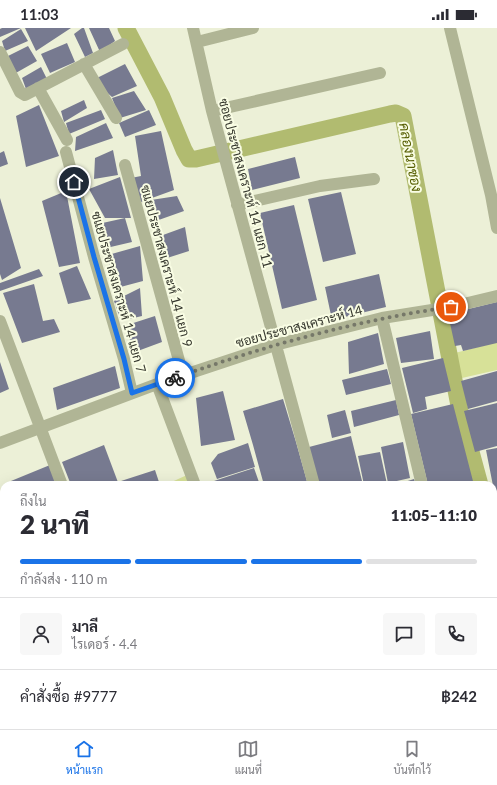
<!DOCTYPE html>
<html lang="th">
<head>
<meta charset="utf-8">
<style>
  :root { --surface:#fff; --page:#f7f7f7; --text:#2b2b33; --muted:#7c7c81; --line:#e1e1e2; --accent:#1a73e8 }
  body { margin:0; font-family:Lato,Sarabun,sans-serif; background:var(--page); color:var(--text); height:100vh; display:flex; flex-direction:column; font-size:15px; white-space:nowrap }
  * { box-sizing:border-box; margin:0 }
  p { font-size:13px; color:var(--muted) }
  .icon { flex:none; width:22px; height:22px; fill:none; stroke:currentColor; stroke-width:2; stroke-linecap:round; stroke-linejoin:round }
  .map { position:relative; flex:1; overflow:hidden }
  .sheet { position:absolute; left:0px; top:453px; width:497px; height:248px; display:flex; flex-direction:column; background:var(--surface); border-radius:12px 12px 0 0; box-shadow:0 4px 16px #0002 }
  .sheet>* { flex:none }
  .pin { position:absolute; display:grid; place-items:center; width:34px; height:34px; color:#fff; margin:-17px; border:2px solid #fff; border-radius:50%; box-shadow:0 1px 4px #0007 }
  .courier { position:absolute; display:grid; place-items:center; width:40px; height:40px; margin:-20px; border:3px solid #1a73e8; border-radius:50%; background:#fff; color:#222; box-shadow:0 1px 5px #0007 }
  .overview em { font-style:normal; font-weight:800 }
  .overview div { display:flex; flex-direction:column-reverse }
  .overview { display:flex; align-items:center; justify-content:space-between; height:68px; padding:0 20px }
  h1 { font-size:26px; font-weight:800; line-height:30px }
  .bar { display:grid; grid-template-columns:repeat(4,1fr); gap:6px 4px; align-content:center; height:48px; padding:0 20px }
  .bar i { height:5px; border-radius:3px; background:var(--line) }
  .bar .selected { background:var(--accent) }
  .bar p { grid-column:span 4 }
  .line { display:flex; align-items:center; gap:10px; padding:0 20px; border-top:1px solid var(--line) }
  .line div { flex:1 }
  .round { display:grid; place-items:center; flex:none; width:42px; height:42px; border-radius:4px; background:var(--page) }
  .status { display:flex; justify-content:space-between; align-items:center; height:28px; padding:0 20px; background:var(--surface); direction:ltr }
  .status svg { height:11px; fill:currentColor }
  .tabs { display:flex; justify-content:space-around; align-items:center; height:56px; border-top:1px solid var(--line); background:var(--surface); font-size:11px; color:var(--muted) }
  .tabs a { display:grid; justify-items:center; gap:2px }
  .tabs .selected { color:var(--accent) }
  .map>svg:first-child { display:block }
  .green { fill:#d7e198 }
  .lines { fill:none; stroke-linecap:round; stroke-linejoin:round }
  .canal { stroke:#b1bb70; stroke-width:17 }
  .building { fill:#777a90 }
  .minor { stroke:#b0b595; stroke-width:12 }
  .done { stroke:#767869; stroke-width:4; stroke-dasharray:0 7.2 }
  .route { stroke:#1a73e8; stroke-width:5 }
  .labels { text-anchor:middle; dominant-baseline:central; stroke-width:4; stroke-linejoin:round; paint-order:stroke }
  .street-label { font-size:13px; fill:#36382e; stroke:#f9fde4 }
  .water-label { font-size:14px; font-style:italic; fill:#565e02; stroke:#f9fde4 }
</style>
</head>
<body>
<div class="status"><b>11:03</b><svg viewBox="0 0 49 12"><path d="M0 12V9h3v3zM5 12V6h3v6zM10 12V3h3v9zM15 12V0h3v12zM26 1h20v11H26zM47 4h2v5h-2z"/></svg></div>
<div class="map">
<svg width="497" height="701" viewBox="0 0 497 701">
  <rect width="100%" height="100%" fill="#ecf0d7"/>
  <path class="green" d="M497 314V342L462 350 455 325Z
    M187 447 190 457H165Z"/>
  <g class="lines">
    <path class="canal" d="M126 0 162 69 184 122 189 131H196L390 86 396 85 403 88 460 383 480 457
      M493 501 497 515"/>
  </g>
  <path class="building" d="M2 0H21L0 9V1Z
    M25 0H71L36 23Z
    M82 0H84L93 25 85 29 74 6Z
    M89 0H109L115 13 100 24Z
    M21 1 28 13 5 23 2 13Z
    M67 15 75 34 50 45 41 26Z
    M28 18 37 33 14 46 8 28Z
    M125 36 137 58 112 69 93 52Z
    M41 39 47 51 26 61 22 50Z
    M134 63 146 82 120 90 112 70Z
    M84 72 87 80 64 94 61 83Z
    M39 77 59 128 26 139 16 88Z
    M101 82 105 91 69 106 66 95Z
    M149 82 156 97 125 109 119 95Z
    M106 95 113 110 75 123 76 109Z
    M161 103 174 162 141 174 131 150 141 148 135 108Z
    M113 122 118 147 94 151 95 130Z
    M4 123 8 136 0 139V125Z
    M295 129 300 150 252 162 248 141Z
    M120 149 131 190H105L89 161Z
    M66 163 80 235 59 239 42 173Z
    M341 164 356 226 323 234 308 171Z
    M177 168 184 183 153 194 151 172Z
    M0 170 21 240 2 252 0 246Z
    M294 177 317 272 282 281 260 185Z
    M125 190 132 214 102 221 98 196Z
    M185 199 189 223 164 231 163 207Z
    M140 218 143 253 113 261 108 227Z
    M77 238 91 271 68 276 59 245Z
    M39 241 43 248 0 263V255Z
    M379 246 386 279 332 292 325 259Z
    M34 256 43 293 54 291 60 304 22 315 3 265Z
    M140 260 142 288 121 293 114 273Z
    M497 274V315L463 323 461 317 455 318 448 286Z
    M155 288 162 314 135 324 124 298Z
    M430 303 434 331 401 335 396 310Z
    M378 305 384 336 349 346 348 314Z
    M443 330 451 363 425 369 427 381 413 385 402 340Z
    M0 334 9 361 0 365Z
    M115 338 120 360 57 382 53 360Z
    M387 341 391 356 346 367 342 352Z
    M497 343V373L468 381 461 353Z
    M223 363 235 412 201 418 196 370Z
    M283 371 296 414 308 457H264L253 417 243 383Z
    M396 372 399 387 354 399 351 383Z
    M497 375V418L475 424 464 383Z
    M453 376 474 457H428L411 386Z
    M345 382 351 405 332 410 327 387Z
    M351 408 363 457H319L309 419Z
    M403 414 410 450 388 455 381 419Z
    M248 415 255 439 217 451 211 435 218 426Z
    M104 417 119 457H71L62 434Z
    M497 420V473H496L486 422Z
    M380 424 387 456 364 457 358 428Z
    M50 437 58 457H12L11 453Z
    M254 440 260 457H215L214 453Z
    M155 442 160 457H122L121 453Z
    M414 451 416 457H395Z
    M497 474V487L493 475Z
    M0 486 4 493V504L0 506Z
    M497 542V564L493 565V544Z
    M2 564 4 570V588L0 589V565Z
    M497 568V597L494 598 493 569Z
    M497 600V659L493 660V601Z
    M4 640V659L0 661V642Z
    M497 664V691L493 692V665Z
    M4 677V697H24L26 701H0V680Z
    M497 693V701H493V694Z
    M46 697H71L72 701H40Z
    M116 697H158V699L153 701H118Z
    M175 697H223L224 701H176Z
    M227 697H269L271 701H228Z
    M296 697H333L334 701H298Z
    M337 697H376L377 701H338Z
    M390 697H426L427 701H391Z
    M431 697H461L448 701H432Z"/>
  <g class="lines">
    <path class="minor" d="M193 0 212 83 314 457
      M450 0 491 167 497 200
      M197 14 253 0
      M0 24 20 64 25 67 123 16
      M84 36 116 90
      M38 60 67 112
      M212 83 380 45
      M66 124 94 229 124 331 132 365
      M125 137 183 347
      M237 177 320 158 374 151
      M382 290 422 457
      M0 293 62 457
      M157 356 195 457
      M0 415 157 356 275 317 382 290 451 279 497 268
      M0 593 4 592
      M0 667 4 665
      M164 697 166 701
      M284 697 286 701
      M381 697 383 701
      M481 697 482 701"/>
  </g>
  <g class="lines">
    <path class="done" d="M175 350C264 318 357 292 451 279"/>
    <path class="route" d="M74 154 94 229 124 331 132 365 175 350"/>
  </g>
  <g class="labels">
    <g class="street-label">
      <text transform="translate(246 155) rotate(75)">ซอยประชาสงเคราะห์ 14 แยก 11</text>
      <text transform="translate(167 238) rotate(75)">ซแยประชาสงเคราะห์ 14 แยก 9</text>
      <text transform="translate(119 264) rotate(74)">ซแยประชาสงเคราะห์ 14 แยก 7</text>
      <text transform="translate(299 298) rotate(-15)">ซอยประชาสงเคราะห์ 14</text>
    </g>
    <g class="water-label">
      <text transform="translate(411 129) rotate(79)">คลองนาซอง</text>
    </g>
  </g>
</svg>
<div class="pin" style="left:451px;top:279px;background:#ea580c"><svg class="icon" aria-label="bag" viewBox="0 0 24 24"><path d="M5 8h14l-1 12H6zM9 8a3 3 0 0 1 6 0"/></svg></div>
<div class="pin" style="left:74px;top:154px;background:#1f2937"><svg class="icon" aria-label="home" viewBox="0 0 24 24"><path d="M3 11l9-7 9 7M6 9v11h12V9"/></svg></div>
<div class="courier" style="left:175px;top:350px"><svg class="icon" aria-label="bike" viewBox="0 0 24 24"><circle cx="6" cy="16" r="4"/><circle cx="18" cy="16" r="4"/><path d="M6 16l4-8h5l3 8M10 8l3 8H6M13 5h3"/></svg></div>
<section class="sheet">
<div class="overview"><div><h1>2 นาที</h1><p>ถึงใน</p></div><em>11:05–11:10</em></div>
<div class="bar"><i class="selected"></i><i class="selected"></i><i class="selected"></i><i></i><p>กำลังส่ง · 110 m</p></div>
<div class="line" style="height:72px"><a class="round"><svg class="icon" aria-label="person" viewBox="0 0 24 24"><circle cx="12" cy="8" r="4"/><path d="M4 21q1-7 8-7t8 7"/></svg></a><div><b>มาลี</b><p>ไรเดอร์ · 4.4</p></div><a class="round"><svg class="icon" aria-label="chat" viewBox="0 0 24 24"><path d="M4 5h16v11H9l-5 4z"/></svg></a><a class="round"><svg class="icon" aria-label="phone" viewBox="0 0 24 24"><path d="M5 4h4l2 5-3 2q2 4 5 5l2-3 5 2v4C11 20 4 13 5 4z"/></svg></a></div>
<div class="line" style="height:52px"><div>คำสั่งซื้อ #9777</div><b>฿242</b></div>
</section>
</div>
<nav class="tabs">
<a class="selected"><svg class="icon" aria-label="home" viewBox="0 0 24 24"><path d="M3 11l9-7 9 7M6 9v11h12V9"/></svg>หน้าแรก</a>
<a><svg class="icon" aria-label="map" viewBox="0 0 24 24"><path d="M3 6l6-2 6 2 6-2v14l-6 2-6-2-6 2zM9 4v14M15 6v14"/></svg>แผนที่</a>
<a><svg class="icon" aria-label="saved" viewBox="0 0 24 24"><path d="M7 4h10v16l-5-4-5 4z"/></svg>บันทึกไว้</a>
</nav>
</body>
</html>
